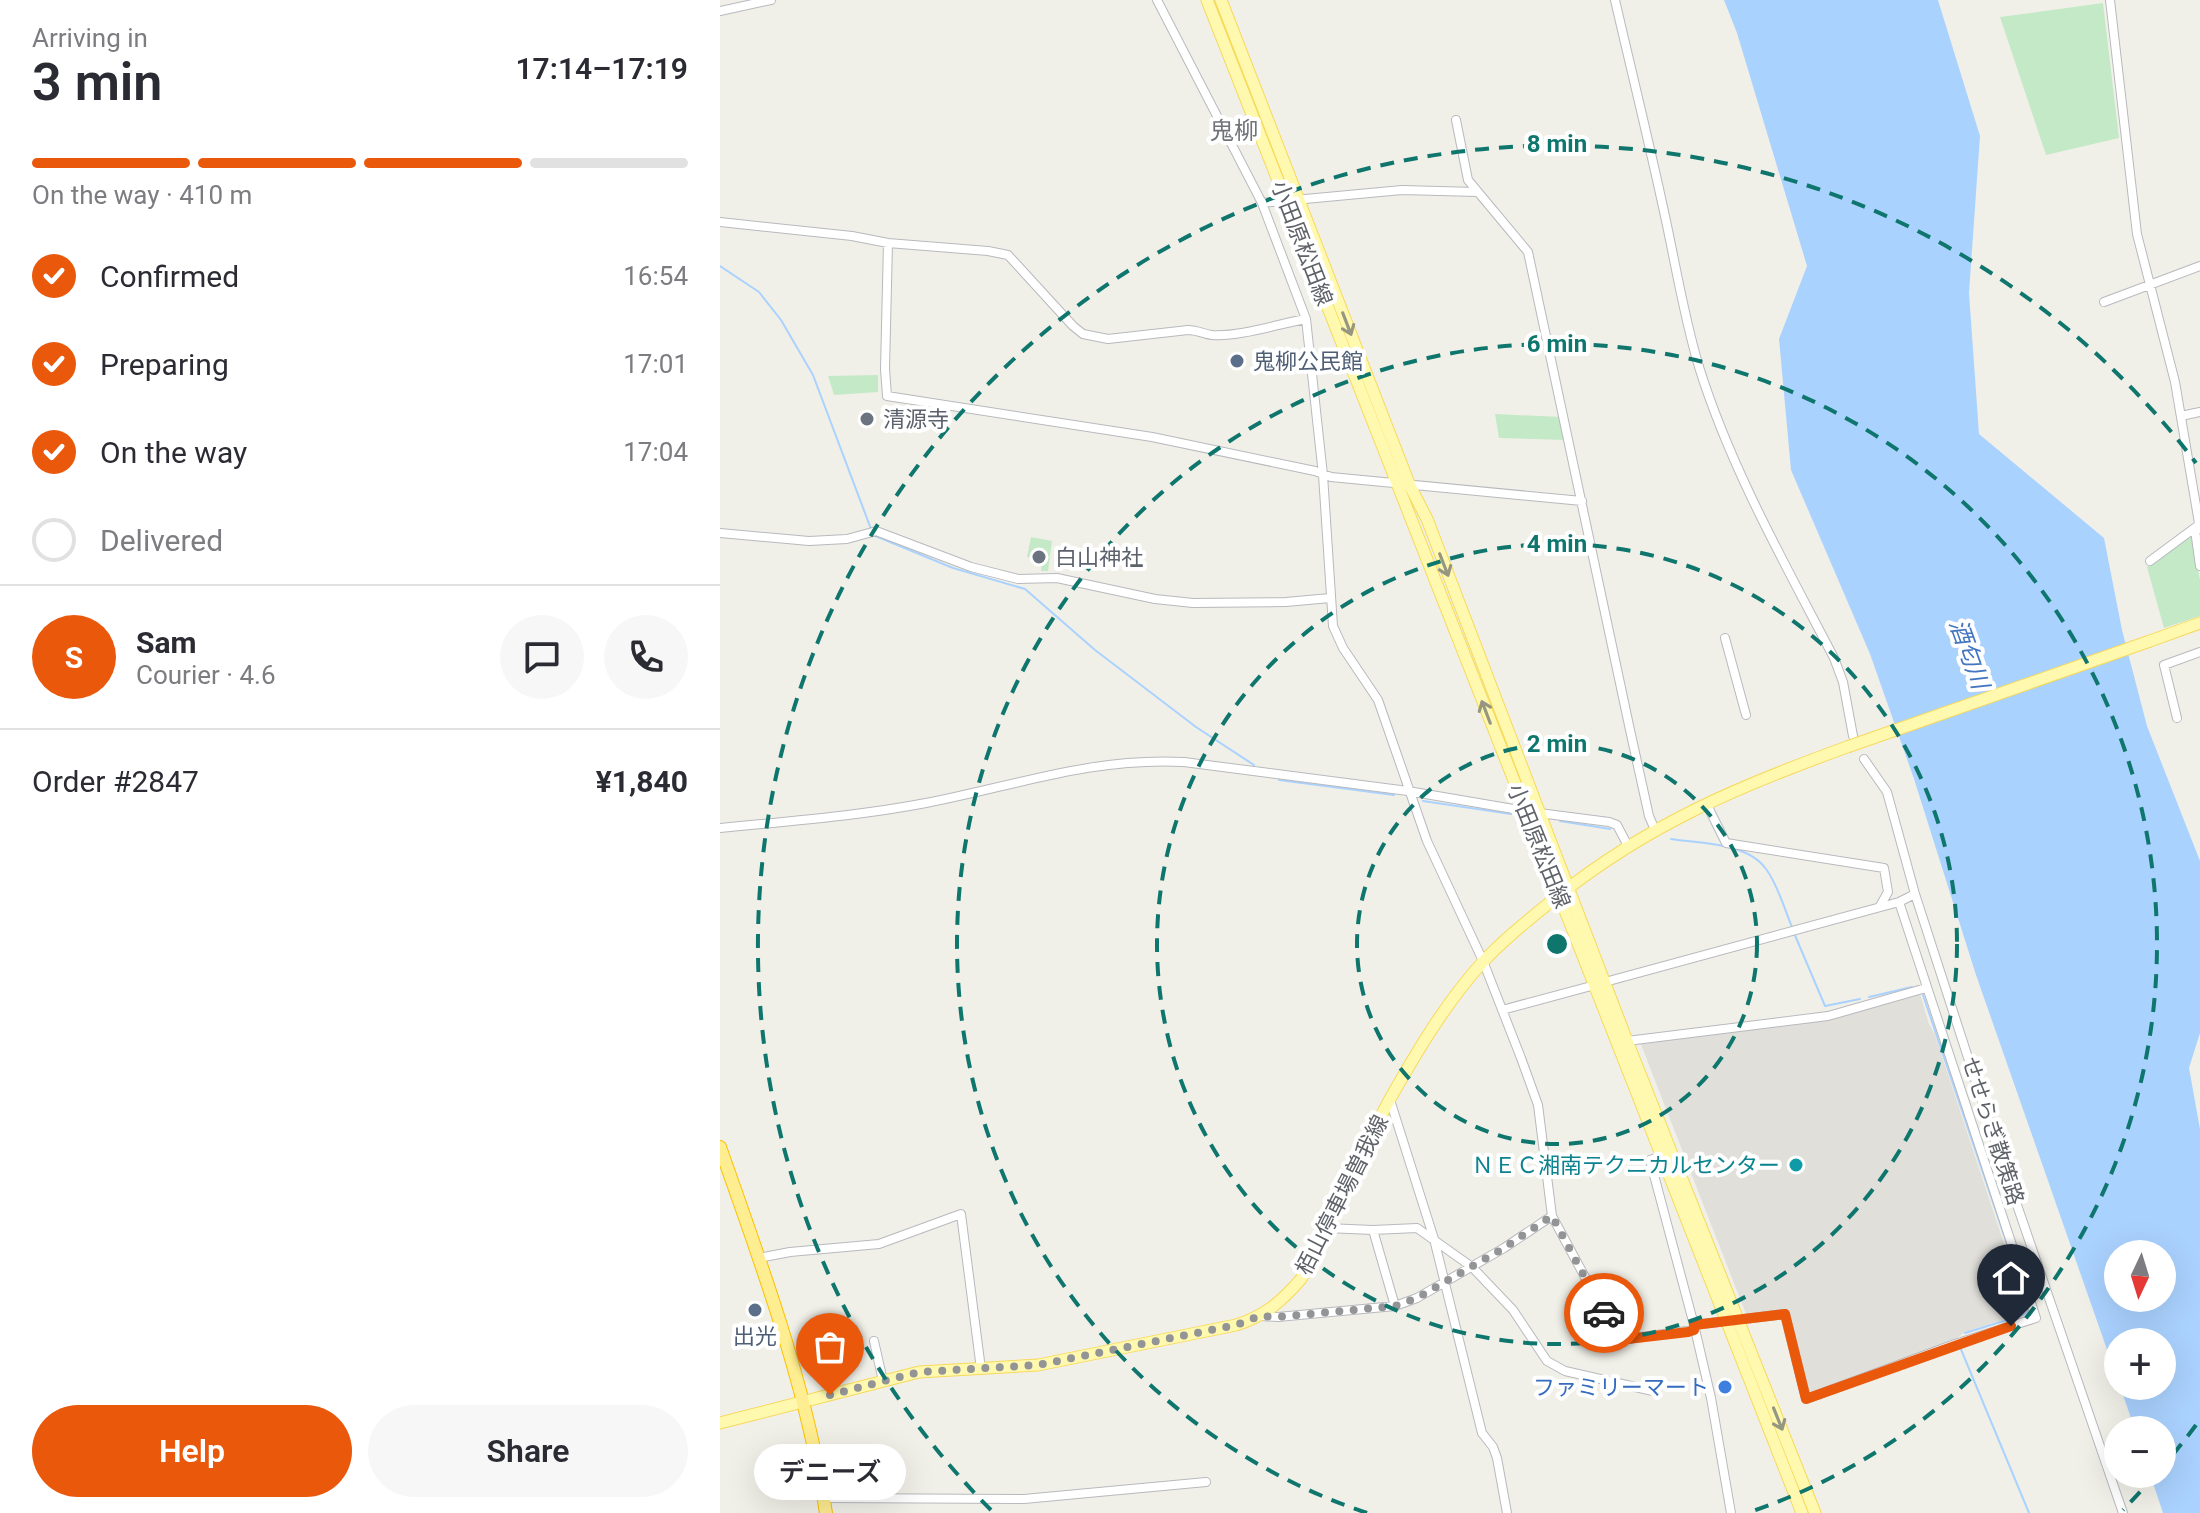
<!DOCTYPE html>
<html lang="en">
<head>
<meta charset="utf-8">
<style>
  :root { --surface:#fff; --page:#f7f7f7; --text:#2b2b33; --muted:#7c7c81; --line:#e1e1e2; --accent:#ea580c }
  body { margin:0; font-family:Roboto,"Noto Sans JP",sans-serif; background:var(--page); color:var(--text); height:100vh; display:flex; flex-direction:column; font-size:30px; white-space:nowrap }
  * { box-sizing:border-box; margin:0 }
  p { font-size:26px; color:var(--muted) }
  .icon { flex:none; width:44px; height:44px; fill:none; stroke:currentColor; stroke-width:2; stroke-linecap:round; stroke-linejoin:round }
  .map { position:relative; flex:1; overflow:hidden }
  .details { display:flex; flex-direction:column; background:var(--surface); width:720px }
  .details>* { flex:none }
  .needle { width:52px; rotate:184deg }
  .buttons { position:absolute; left:1384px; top:1240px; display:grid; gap:16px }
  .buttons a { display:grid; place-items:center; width:72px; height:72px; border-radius:50%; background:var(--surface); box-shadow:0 8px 32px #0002; font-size:40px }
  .pin { position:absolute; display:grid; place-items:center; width:68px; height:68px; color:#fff; margin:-82px -34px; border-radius:50% 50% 50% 0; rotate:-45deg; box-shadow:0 0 8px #0007 }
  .pin .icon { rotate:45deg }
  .courier { position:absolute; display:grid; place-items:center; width:80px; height:80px; margin:-40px; border:6px solid #ea580c; border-radius:50%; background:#fff; color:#222; box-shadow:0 2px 10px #0007 }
  .bubble { position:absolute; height:56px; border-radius:28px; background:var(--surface); box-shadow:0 8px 32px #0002; font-size:26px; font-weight:600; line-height:56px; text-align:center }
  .overview em { font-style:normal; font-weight:600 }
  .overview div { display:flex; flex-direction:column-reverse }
  .overview { display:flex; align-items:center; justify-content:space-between; height:136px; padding:0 32px }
  h1 { font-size:52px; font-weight:600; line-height:60px }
  .bar { display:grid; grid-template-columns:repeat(4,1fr); gap:12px 8px; align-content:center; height:96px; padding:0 32px }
  .bar i { height:10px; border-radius:6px; background:var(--line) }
  .bar .current { background:var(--accent) }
  .bar p { grid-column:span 4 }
  .line { display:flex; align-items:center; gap:20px; padding:0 32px; border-top:2px solid var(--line) }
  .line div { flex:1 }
  .round { display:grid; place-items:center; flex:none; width:84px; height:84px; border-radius:42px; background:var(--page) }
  ol { padding:0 32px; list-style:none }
  li { display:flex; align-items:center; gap:24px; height:88px }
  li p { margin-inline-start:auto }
  li .icon { padding:8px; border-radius:50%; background:var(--accent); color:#fff; stroke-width:4 }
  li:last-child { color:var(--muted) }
  li i { width:44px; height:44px; border:4px solid var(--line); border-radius:50% }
  .button { display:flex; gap:16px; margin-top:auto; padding:16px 32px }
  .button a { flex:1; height:92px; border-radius:48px; background:var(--accent); color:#fff; font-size:32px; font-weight:600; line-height:92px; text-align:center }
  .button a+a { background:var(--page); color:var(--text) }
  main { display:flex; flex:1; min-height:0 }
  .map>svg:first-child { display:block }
  .industrial { fill:#e0dfda }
  .green { fill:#c4e9c7 }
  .water { fill:#aad2ff; fill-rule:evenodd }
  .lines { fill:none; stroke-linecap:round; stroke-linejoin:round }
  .stream { stroke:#aad2ff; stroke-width:2 }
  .minor-casing { stroke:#b8b9be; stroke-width:10 }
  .major-casing { stroke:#f7d95b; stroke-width:13 }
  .highway-casing { stroke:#f9c100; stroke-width:14 }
  .minor { stroke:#fff; stroke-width:8 }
  .major { stroke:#fff9af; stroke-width:11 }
  .highway { stroke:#ffed91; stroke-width:12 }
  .major-bridge-casing { stroke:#f7d95b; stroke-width:13; stroke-linecap:butt }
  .major-bridge { stroke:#fff9af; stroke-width:11 }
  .oneway { stroke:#979781 }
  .done { stroke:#929495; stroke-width:8; stroke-dasharray:0 14.4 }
  .route { stroke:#ea580c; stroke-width:10 }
  .ring { fill:none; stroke:#0f766e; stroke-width:4; stroke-dasharray:14 10 }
  .service-dot { fill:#5c6f8a; stroke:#fff; stroke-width:3 }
  .worship-dot { fill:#6b7280; stroke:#fff; stroke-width:3 }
  .culture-dot { fill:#0f9aa8; stroke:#fff; stroke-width:3 }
  .shop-dot { fill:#3f7fe0; stroke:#fff; stroke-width:3 }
  .labels { text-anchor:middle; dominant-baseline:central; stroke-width:8; stroke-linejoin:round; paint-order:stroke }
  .street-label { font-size:22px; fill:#5f6268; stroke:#fff }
  .service-label { font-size:22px; fill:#4e5e75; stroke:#fff; text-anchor:start }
  .worship-label { font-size:22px; fill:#5b616d; stroke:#fff; text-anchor:start }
  .culture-label { font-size:22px; fill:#0d838f; stroke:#fff; text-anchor:end }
  .shop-label { font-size:22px; fill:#366cbe; stroke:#fff; text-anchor:end }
  .neighbourhood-label { font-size:24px; fill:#70747a; stroke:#fff }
  .water-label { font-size:24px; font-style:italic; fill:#4375c0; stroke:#fff }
  .centre { fill:#0f766e; stroke:#fff; stroke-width:4 }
  .ring-label { font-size:24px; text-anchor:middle; font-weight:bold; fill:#0f766e; stroke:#fff; stroke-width:8; stroke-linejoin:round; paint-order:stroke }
</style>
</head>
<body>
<main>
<section class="details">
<div class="overview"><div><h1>3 min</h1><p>Arriving in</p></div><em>17:14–17:19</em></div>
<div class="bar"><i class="current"></i><i class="current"></i><i class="current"></i><i></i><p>On the way · 410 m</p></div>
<ol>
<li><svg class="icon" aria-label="check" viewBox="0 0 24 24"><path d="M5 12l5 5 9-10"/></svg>Confirmed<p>16:54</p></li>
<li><svg class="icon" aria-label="check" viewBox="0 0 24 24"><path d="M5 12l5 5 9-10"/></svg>Preparing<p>17:01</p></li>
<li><svg class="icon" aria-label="check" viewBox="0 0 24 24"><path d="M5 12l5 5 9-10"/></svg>On the way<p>17:04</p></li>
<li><i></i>Delivered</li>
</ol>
<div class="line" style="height:144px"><b class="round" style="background:var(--accent);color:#fff">S</b><div><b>Sam</b><p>Courier · 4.6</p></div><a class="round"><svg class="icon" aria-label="chat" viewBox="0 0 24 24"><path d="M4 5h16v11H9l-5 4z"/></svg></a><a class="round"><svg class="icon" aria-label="phone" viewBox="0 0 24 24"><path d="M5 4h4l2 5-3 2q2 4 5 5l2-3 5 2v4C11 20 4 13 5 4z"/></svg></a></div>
<div class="line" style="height:104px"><div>Order #2847</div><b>¥1,840</b></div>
<div class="button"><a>Help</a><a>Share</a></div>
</section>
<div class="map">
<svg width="1480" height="1513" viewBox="0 0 1480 1513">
  <rect width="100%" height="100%" fill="#f1f0e8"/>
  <path class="industrial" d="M1197 994H1200L1209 1024 1215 1035 1306 1310 1303 1313 1245 1332 1233 1341 1090 1392 1087 1389 1069 1309 1026 1314 920 1042 1110 1019Z"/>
  <path class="green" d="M1383 3 1399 138 1326 155 1280 17Z
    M158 375V392L114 395 108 376Z
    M775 414 841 417 846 440 779 438Z
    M1472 535 1480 580V616L1444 628 1427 567Z
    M311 537 332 541 328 571H321L322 560 307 557Z"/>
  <path class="water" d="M1004 0H1218L1260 136 1249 293 1259 434 1384 538 1402 630 1427 726 1480 861V1033L1469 1068 1480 1129V1513H1443L1430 1474H1442V1430H1415L1400 1386H1442V1342H1398V1381L1256 975 1194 779 1150 654 1071 470 1059 339 1087 266 1017 33ZM1398 1254H1442V1298H1398Z"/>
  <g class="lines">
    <path class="stream" d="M0 266 39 292 61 320 93 375 151 529
      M153 535 233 568 305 589 375 650 476 727 534 765
      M559 780 674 795
      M703 801 791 814
      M840 821 890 829
      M951 839C981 844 1027 842 1046 869 1058 885 1064 908 1072 927
      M1074 933 1105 1006 1140 999
      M1203 995 1287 1244
      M1149 997 1192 987
      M1245 1333 1303 1315 1307 1312V1303
      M1240 1347 1309 1513"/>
    <g class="minor-casing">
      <path id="minor" d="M437 0 542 203 586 319 603 475 613 626 623 648 658 700 707 841 763 961 801 1058 818 1105 832 1216 899 1340 974 1330
        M895 0C911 69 928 138 943 207 955 260 963 314 979 367 1011 469 1065 564 1114 658L1123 682 1133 736
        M1390 0 1417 234 1455 382 1480 529
        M0 11 51 0
        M736 120 748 180 808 252 910 730 929 816 935 830
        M542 203 682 190 757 192
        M0 222 132 236 168 243 268 251 288 255 353 326 363 334 388 339 468 330C477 330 484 334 492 335 519 337 558 324 586 319
        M168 243 165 369 167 396 432 437 595 471 611 477 862 501
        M1384 302 1480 266
        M1461 416 1480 412
        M1475 530 1480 566
        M0 533 89 541 127 539 156 531 251 567 298 579 337 578 435 599 473 603 566 602 610 598
        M1430 561 1480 524
        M1005 638 1026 715
        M1457 718 1444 665 1480 652
        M1144 759 1167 792 1195 894 1275 1141 1403 1513
        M986 803 1006 843 1164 868 1168 892 1160 906
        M819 813 889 822 897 825 908 846
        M0 828C69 821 138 816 206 803 295 786 372 757 464 762L688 791 805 811
        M885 982 1179 902 1195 894
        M782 1010 875 985
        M907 1041 1108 1016 1206 988
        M670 1100 714 1239 762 1433 773 1447 777 1458 787 1513
        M942 1156 930 1160 974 1325
        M606 1228 653 1230 697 1228 752 1267 793 1310 827 1361 845 1371 933 1391
        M653 1230 675 1306
        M39 1258 70 1252 159 1244 241 1214 261 1369
        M540 1316 558 1317 675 1306 697 1298 784 1248 832 1216
        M154 1341 163 1381
        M104 1498 304 1499 486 1482
        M1011 1513 991 1398 974 1325 1065 1314 1086 1399 1235 1344 1316 1318 1179 902"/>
    </g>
    <g class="major-casing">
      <path id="major" d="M487 0 1082 1513
        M501 0 690 486 707 519 907 1041 1095 1513
        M1430 641 1480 623
        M0 1423 199 1372 318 1365 516 1325C545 1316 562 1301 581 1279 615 1221 638 1158 670 1099 696 1053 725 1004 761 964 784 939 812 917 838 896 929 824 1019 786 1127 747"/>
    </g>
    <g class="highway-casing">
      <path id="highway" d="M0 1147C42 1266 87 1387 106 1513"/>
    </g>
    <use href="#minor" class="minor"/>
    <use href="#major" class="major"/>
    <use href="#highway" class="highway"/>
    <g class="major-bridge-casing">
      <path id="major-bridge" d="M1127 747 1430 641"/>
    </g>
    <use href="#major-bridge" class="major-bridge"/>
  </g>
  <defs><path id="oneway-shaft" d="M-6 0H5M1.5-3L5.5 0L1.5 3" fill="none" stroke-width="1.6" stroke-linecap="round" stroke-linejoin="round" transform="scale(2)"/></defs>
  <g class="oneway">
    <use href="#oneway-shaft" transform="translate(627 324) rotate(69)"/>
    <use href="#oneway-shaft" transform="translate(724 565) rotate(69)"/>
    <use href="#oneway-shaft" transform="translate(766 712) rotate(-111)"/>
    <use href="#oneway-shaft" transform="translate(1058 1419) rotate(68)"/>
  </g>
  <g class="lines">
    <path class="done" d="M110 1395 199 1372 318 1365 516 1325 540 1316 558 1317 675 1306 697 1298 784 1248 832 1216 884 1313"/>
    <path class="route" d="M884 1313 899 1340 968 1332 974 1330V1325L1065 1314 1086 1399 1291 1326"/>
  </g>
  <g class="ring">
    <circle cx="837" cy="944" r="200"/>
    <circle cx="837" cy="944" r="400"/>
    <path d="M647 1513A600 600 0 1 1 1027 1513"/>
    <path d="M1476 1425A800 800 0 0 1 1445 1464M1436 1474A800 800 0 0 1 1403 1510M271 1510A800 800 0 1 1 1476 463"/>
  </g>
  <g class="service-dot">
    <circle cx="517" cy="361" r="8"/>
    <circle cx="35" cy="1310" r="8"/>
  </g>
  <g class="worship-dot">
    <circle cx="147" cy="419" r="8"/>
    <circle cx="319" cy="557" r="8"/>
  </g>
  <circle class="culture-dot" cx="1076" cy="1165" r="8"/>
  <circle class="shop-dot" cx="1005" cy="1387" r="8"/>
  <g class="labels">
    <g class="street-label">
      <text transform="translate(582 243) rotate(69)">小田原松田線</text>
      <text transform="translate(819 846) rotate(68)">小田原松田線</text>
      <text transform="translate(1273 1131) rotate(72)">せせらぎ散策路</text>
      <text transform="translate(622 1195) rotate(-63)">栢山停車場曽我線</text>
    </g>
    <g class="service-label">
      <text x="533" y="361">鬼柳公民館</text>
      <text x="35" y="1336" text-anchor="middle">出光</text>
    </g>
    <g class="worship-label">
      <text x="163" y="419">清源寺</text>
      <text x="335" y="557">白山神社</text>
    </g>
    <g class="culture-label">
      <text x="1060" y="1165">ＮＥＣ湘南テクニカルセンター</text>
    </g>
    <g class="shop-label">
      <text x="989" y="1387">ファミリーマート</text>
    </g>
    <g class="neighbourhood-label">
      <text x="514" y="131">鬼柳</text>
    </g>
    <g class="water-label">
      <text transform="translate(1249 654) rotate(70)">酒匂川</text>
    </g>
  </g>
  <circle cx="837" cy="944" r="12" class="centre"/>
  <g class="ring-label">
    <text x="837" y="152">8 min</text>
    <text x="837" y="352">6 min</text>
    <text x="837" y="552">4 min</text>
    <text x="837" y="752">2 min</text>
  </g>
</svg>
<div class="buttons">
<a><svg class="needle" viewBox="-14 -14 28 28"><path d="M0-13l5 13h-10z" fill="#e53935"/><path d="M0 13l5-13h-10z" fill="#7c7c81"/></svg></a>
<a>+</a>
<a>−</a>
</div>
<div class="pin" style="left:110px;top:1395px;background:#ea580c"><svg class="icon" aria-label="bag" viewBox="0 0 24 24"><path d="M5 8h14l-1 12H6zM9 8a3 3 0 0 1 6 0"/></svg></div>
<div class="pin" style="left:1291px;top:1326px;background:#1f2937"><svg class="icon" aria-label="home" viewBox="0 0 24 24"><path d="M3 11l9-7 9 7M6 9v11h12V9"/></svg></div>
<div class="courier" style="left:884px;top:1313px"><svg class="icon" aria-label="car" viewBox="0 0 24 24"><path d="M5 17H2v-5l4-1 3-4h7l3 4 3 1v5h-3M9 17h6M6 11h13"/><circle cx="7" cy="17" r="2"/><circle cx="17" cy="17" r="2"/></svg></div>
<div class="bubble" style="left:34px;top:1444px;width:152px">デニーズ</div>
</div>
</main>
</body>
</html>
